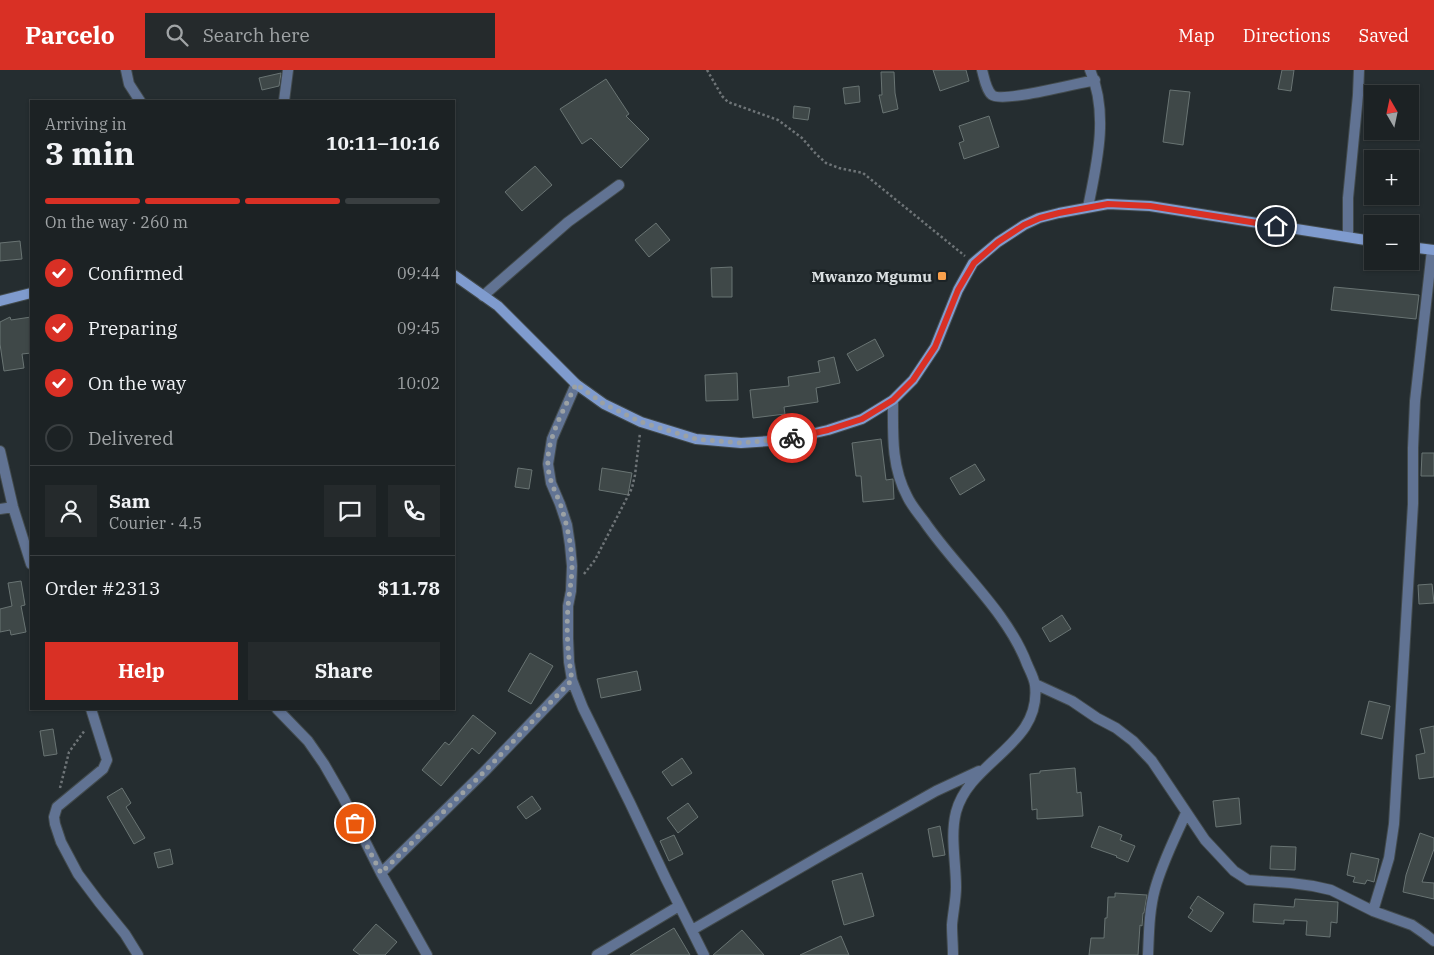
<!DOCTYPE html>
<html lang="en">
<head>
<meta charset="utf-8">
<style>
  :root { --surface:#1c2224; --page:#252a2c; --text:#f1f3f6; --muted:#a0a4a6; --line:#3a3f41; --accent:#d93025 }
  body { margin:0; font-family:"IBM Plex Serif",serif; background:var(--page); color:var(--text); height:100vh; display:flex; flex-direction:column; font-size:19px; white-space:nowrap }
  * { box-sizing:border-box; margin:0 }
  p { font-size:16px; color:var(--muted) }
  .icon { flex:none; width:28px; height:28px; fill:none; stroke:currentColor; stroke-width:2; stroke-linecap:round; stroke-linejoin:round }
  .map { position:relative; flex:1; overflow:hidden }
  .drawer { position:absolute; left:30px; top:30px; width:425px; height:610px; display:flex; flex-direction:column; background:var(--surface); border-radius:0px; box-shadow:0 1px 4px #0004,0 0 0 1px var(--line) }
  .drawer>* { flex:none }
  .needle { width:32px; rotate:351deg }
  .controls { position:absolute; left:1364px; top:15px; display:grid; gap:10px }
  .controls a { display:grid; place-items:center; width:55px; height:55px; border-radius:0px; background:var(--surface); box-shadow:0 1px 4px #0004,0 0 0 1px var(--line); font-size:25px }
  .pin { position:absolute; display:grid; place-items:center; width:42px; height:42px; color:#fff; margin:-21px; border:2px solid #fff; border-radius:50%; box-shadow:0 1px 5px #0007 }
  .courier { position:absolute; display:grid; place-items:center; width:50px; height:50px; margin:-25px; border:4px solid #d93025; border-radius:50%; background:#fff; color:#222; box-shadow:0 1px 6px #0007 }
  .headline em { font-style:normal; font-weight:700 }
  .headline div { display:flex; flex-direction:column-reverse }
  .headline { display:flex; align-items:center; justify-content:space-between; height:85px; padding:0 15px }
  h1 { font-size:32px; font-weight:700; line-height:38px }
  .bar { display:grid; grid-template-columns:repeat(4,1fr); gap:8px 5px; align-content:center; height:60px; padding:0 15px }
  .bar i { height:6px; border-radius:4px; background:var(--line) }
  .bar .on { background:var(--accent) }
  .bar p { grid-column:span 4 }
  .line { display:flex; align-items:center; gap:12px; padding:0 15px; border-top:1px solid var(--line) }
  .line div { flex:1 }
  .round { display:grid; place-items:center; flex:none; width:52px; height:52px; border-radius:0px; background:var(--page) }
  ol { padding:0 15px; list-style:none }
  li { display:flex; align-items:center; gap:15px; height:55px }
  li p { margin-inline-start:auto }
  li .icon { padding:5px; border-radius:50%; background:var(--accent); color:#fff; stroke-width:4 }
  li:last-child { color:var(--muted) }
  li i { width:28px; height:28px; border:2px solid var(--line); border-radius:50% }
  .cta { display:flex; gap:10px; margin-top:auto; padding:10px 15px }
  .cta a { flex:1; height:58px; border-radius:0px; background:var(--accent); color:#fff; font-size:20px; font-weight:700; line-height:58px; text-align:center }
  .cta a+a { background:var(--page); color:var(--text) }
  header { display:flex; align-items:center; gap:30px; box-sizing:border-box; height:70px; padding:0 25px; background:var(--accent); color:#fff }
  header strong { font-size:24px }
  nav { display:flex; gap:28px; margin-inline-start:auto; font-size:18px }
  .search { width:350px; height:45px; background:var(--page); display:flex; align-items:center; gap:12px; box-sizing:border-box; padding:0 18px; border-radius:0px; color:var(--muted); font-size:19px }
  .map>svg:first-child { display:block }
  .building { fill:#3f4848; stroke:#697473 }
  .lines { fill:none; stroke-linecap:round; stroke-linejoin:round }
  .street-casing { stroke:#424a4c; stroke-width:12 }
  .secondary-casing { stroke:#424a4c; stroke-width:12 }
  .path { stroke:#6e7477; stroke-width:2.5; stroke-dasharray:2.5 2.5; stroke-linecap:butt }
  .street { stroke:#617393; stroke-width:10 }
  .secondary { stroke:#7f9bce; stroke-width:10 }
  .done { stroke:#9ba1a4; stroke-width:5; stroke-dasharray:0 9 }
  .route { stroke:#d93025; stroke-width:6 }
  .poi-dot { fill:#f9a04c; stroke:#1c2326; stroke-width:2 }
  .labels { text-anchor:middle; dominant-baseline:central; stroke-width:5; stroke-linejoin:round; paint-order:stroke }
  .poi-label { font-size:15px; font-weight:bold; fill:#dbe0e2; stroke:#1c2326; text-anchor:end }
</style>
</head>
<body>
<header>
<strong>Parcelo</strong>
<div class="search"><svg class="icon" aria-label="search" viewBox="0 0 24 24"><circle cx="10" cy="10" r="6"/><path d="M15 15l6 6"/></svg>Search here</div>
<nav><a>Map</a><a>Directions</a><a>Saved</a></nav>
</header>
<div class="map">
<svg width="1434" height="885" viewBox="0 0 1434 885">
  <rect width="100%" height="100%" fill="#252d30"/>
  <path class="building" d="M933 0H966L969 11 940 21Z
    M1282 0H1294L1291 21 1278 19Z
    M881 2H894L895 23 898 39 883 43 879 25H882Z
    M281 3 279 16 262 20 259 8Z
    M606 9 629 44 626 46 649 69 621 98 591 68 582 74 560 39Z
    M859 16 860 32 845 34 843 18Z
    M1170 20 1190 22 1183 75 1163 72Z
    M794 36 810 38 808 50 793 48Z
    M989 46 999 77 964 89 959 73 964 71 959 56Z
    M535 96 552 115 522 141 505 122Z
    M656 153 670 170 649 187 635 170Z
    M20 171 22 189 0 191V173Z
    M732 197V227H712L711 198Z
    M1334 217 1419 225 1416 249 1331 240Z
    M10 247 11 250 31 247V283L22 284 24 298 4 301 0 274V252Z
    M875 269 884 286 857 301 847 284Z
    M834 287 840 313 816 318 818 332 784 337 785 344 753 348 750 320 789 316 788 307 820 302 818 291Z
    M737 303 738 330 706 331 705 305Z
    M881 369 886 410 893 409 894 429 863 432 861 406H856L852 373Z
    M1422 383H1434V406H1421Z
    M975 394 985 410 960 425 950 408Z
    M518 398 532 400 529 419 515 417Z
    M602 398 632 403 628 425 599 420Z
    M21 511 25 535 21 536 26 562 11 565 10 560 0 562V539L12 536 8 513Z
    M1432 514 1434 533 1419 534 1418 515Z
    M1062 545 1071 559 1050 572 1042 558Z
    M530 583 553 596 531 634 508 621Z
    M637 601 641 620 601 628 597 609Z
    M1369 631 1390 636 1382 669 1361 664Z
    M473 645 496 663 479 684 472 678 441 716 422 700 445 672 449 675Z
    M1434 656V707L1419 709 1416 685 1425 683 1420 659Z
    M53 659 57 684 44 686 40 661Z
    M682 688 692 703 672 716 662 702Z
    M1075 698 1077 723 1081 722 1083 746 1037 749V739L1032 740 1030 704 1040 703V701Z
    M122 718 131 733 126 737 145 768 134 774 107 727Z
    M532 726 541 739 526 749 517 737Z
    M1239 728 1241 754 1216 757 1213 731Z
    M688 733 698 747 678 763 667 748Z
    M940 756 945 785 933 787 928 759Z
    M1099 756 1122 765 1120 770 1135 776 1128 792 1116 787 1117 786 1091 777Z
    M1420 763 1434 768V779L1422 812 1434 813V829L1403 822 1406 805Z
    M674 765 683 784 669 791 660 771Z
    M1271 776 1296 777 1295 800 1270 799Z
    M170 779 173 794 158 798 154 783Z
    M1351 783 1379 789 1374 812 1367 810 1365 814 1353 812 1355 807 1347 805Z
    M862 803 874 846 844 855 832 811Z
    M1115 823 1147 825 1144 843H1143L1142 856 1140 855 1138 885H1089L1091 868H1104L1105 848H1107L1108 827H1115Z
    M1198 826 1224 843 1211 862 1188 847 1193 840 1190 838Z
    M1295 829 1338 832 1337 853 1331 852 1330 867 1306 865 1307 851 1284 850V854L1253 852 1254 834 1294 837Z
    M376 854 397 872 385 885H360L353 880Z
    M674 858 690 885H630Z
    M742 860 764 885H713Z
    M841 866 849 885H800Z"/>
  <g class="lines">
    <g class="street-casing">
      <path id="street" d="M126 0 129 14 140 31
        M982 0C984 7 986 20 992 25 1002 33 1079 13 1095 10
        M284 31 288 0
        M1088 137C1097 93 1109 43 1090 0
        M1348 167V128L1358 25 1359 0
        M483 226 568 152 619 115
        M576 314 552 369 548 394 551 413 560 434 567 455 570 475 572 496 571 521 568 536V568L569 592 572 610 583 638 630 733 666 809 704 885
        M893 330C893 363 891 396 907 426 911 435 918 443 924 451 956 498 1007 541 1027 594 1030 601 1034 608 1035 615 1042 675 970 690 956 742 950 766 956 792 956 817 956 830 953 842 952 855 952 865 953 875 953 885
        M0 381 13 437 31 494
        M0 439 13 437
        M1035 614 1072 631 1097 648 1116 658 1133 671 1152 691 1205 770 1234 801 1248 810 1291 813 1313 816 1331 820 1373 841 1412 855 1425 864 1434 871
        M91 639 107 690 103 699 57 737 54 747 55 754 61 772 78 804 99 832 125 864 138 885
        M277 639 308 671 324 694 343 727 381 803 427 885
        M381 803 484 702 572 610
        M1373 841 1389 788 1394 754 1413 434V378L1415 331 1432 180
        M692 860 824 784 936 721 979 701
        M597 885 679 836
        M1148 885C1149 863 1149 841 1155 819 1162 793 1175 768 1186 743"/>
    </g>
    <g class="secondary-casing">
      <path id="secondary" d="M1410 177 1434 180
        M454 205 498 236 576 314 604 334 641 352 696 369 741 373 785 370 828 360 862 349 893 330 913 310 935 277 958 220 973 193 998 172 1024 155 1039 148 1059 143 1108 134 1150 136 1372 171
        M0 231 31 223"/>
    </g>
    <path class="path" d="M707 0 722 26 728 32 778 50 802 68 816 84 826 93 839 98 863 103 965 186
      M584 504 595 490 632 418 635 405 640 363
      M60 718 69 682 85 660"/>
    <use href="#street" class="street"/>
    <use href="#secondary" class="secondary"/>
  </g>
  <g class="lines">
    <path class="done" d="M355 753 381 803 484 702 572 610C568 586 566 561 568 537 569 523 572 510 572 496 572 476 567 455 561 436 556 422 549 411 548 396 546 369 565 338 576 314L604 334 641 352 696 369 741 373 792 368"/>
    <path class="route" d="M792 368 828 360 862 349 893 330 913 310 935 277 958 220 974 193 998 172 1024 155 1040 148 1059 143 1108 134 1150 136 1276 156"/>
  </g>
  <rect class="poi-dot" x="937" y="201" width="10" height="10" rx="2.5"/>
  <g class="labels">
    <g class="poi-label">
      <text x="932" y="206">Mwanzo Mgumu</text>
    </g>
  </g>
</svg>
<div class="controls">
<a><svg class="needle" viewBox="-14 -14 28 28"><path d="M0-13l5 13h-10z" fill="#e53935"/><path d="M0 13l5-13h-10z" fill="#a0a4a6"/></svg></a>
<a>+</a>
<a>−</a>
</div>
<div class="pin" style="left:355px;top:753px;background:#ea580c"><svg class="icon" aria-label="bag" viewBox="0 0 24 24"><path d="M5 8h14l-1 12H6zM9 8a3 3 0 0 1 6 0"/></svg></div>
<div class="pin" style="left:1276px;top:156px;background:#1f2937"><svg class="icon" aria-label="home" viewBox="0 0 24 24"><path d="M3 11l9-7 9 7M6 9v11h12V9"/></svg></div>
<div class="courier" style="left:792px;top:368px"><svg class="icon" aria-label="bike" viewBox="0 0 24 24"><circle cx="6" cy="16" r="4"/><circle cx="18" cy="16" r="4"/><path d="M6 16l4-8h5l3 8M10 8l3 8H6M13 5h3"/></svg></div>
<section class="drawer">
<div class="headline"><div><h1>3 min</h1><p>Arriving in</p></div><em>10:11–10:16</em></div>
<div class="bar"><i class="on"></i><i class="on"></i><i class="on"></i><i></i><p>On the way · 260 m</p></div>
<ol>
<li><svg class="icon" aria-label="check" viewBox="0 0 24 24"><path d="M5 12l5 5 9-10"/></svg>Confirmed<p>09:44</p></li>
<li><svg class="icon" aria-label="check" viewBox="0 0 24 24"><path d="M5 12l5 5 9-10"/></svg>Preparing<p>09:45</p></li>
<li><svg class="icon" aria-label="check" viewBox="0 0 24 24"><path d="M5 12l5 5 9-10"/></svg>On the way<p>10:02</p></li>
<li><i></i>Delivered</li>
</ol>
<div class="line" style="height:90px"><a class="round"><svg class="icon" aria-label="person" viewBox="0 0 24 24"><circle cx="12" cy="8" r="4"/><path d="M4 21q1-7 8-7t8 7"/></svg></a><div><b>Sam</b><p>Courier · 4.5</p></div><a class="round"><svg class="icon" aria-label="chat" viewBox="0 0 24 24"><path d="M4 5h16v11H9l-5 4z"/></svg></a><a class="round"><svg class="icon" aria-label="phone" viewBox="0 0 24 24"><path d="M5 4h4l2 5-3 2q2 4 5 5l2-3 5 2v4C11 20 4 13 5 4z"/></svg></a></div>
<div class="line" style="height:65px"><div>Order #2313</div><b>$11.78</b></div>
<div class="cta"><a>Help</a><a>Share</a></div>
</section>
</div>
</body>
</html>
